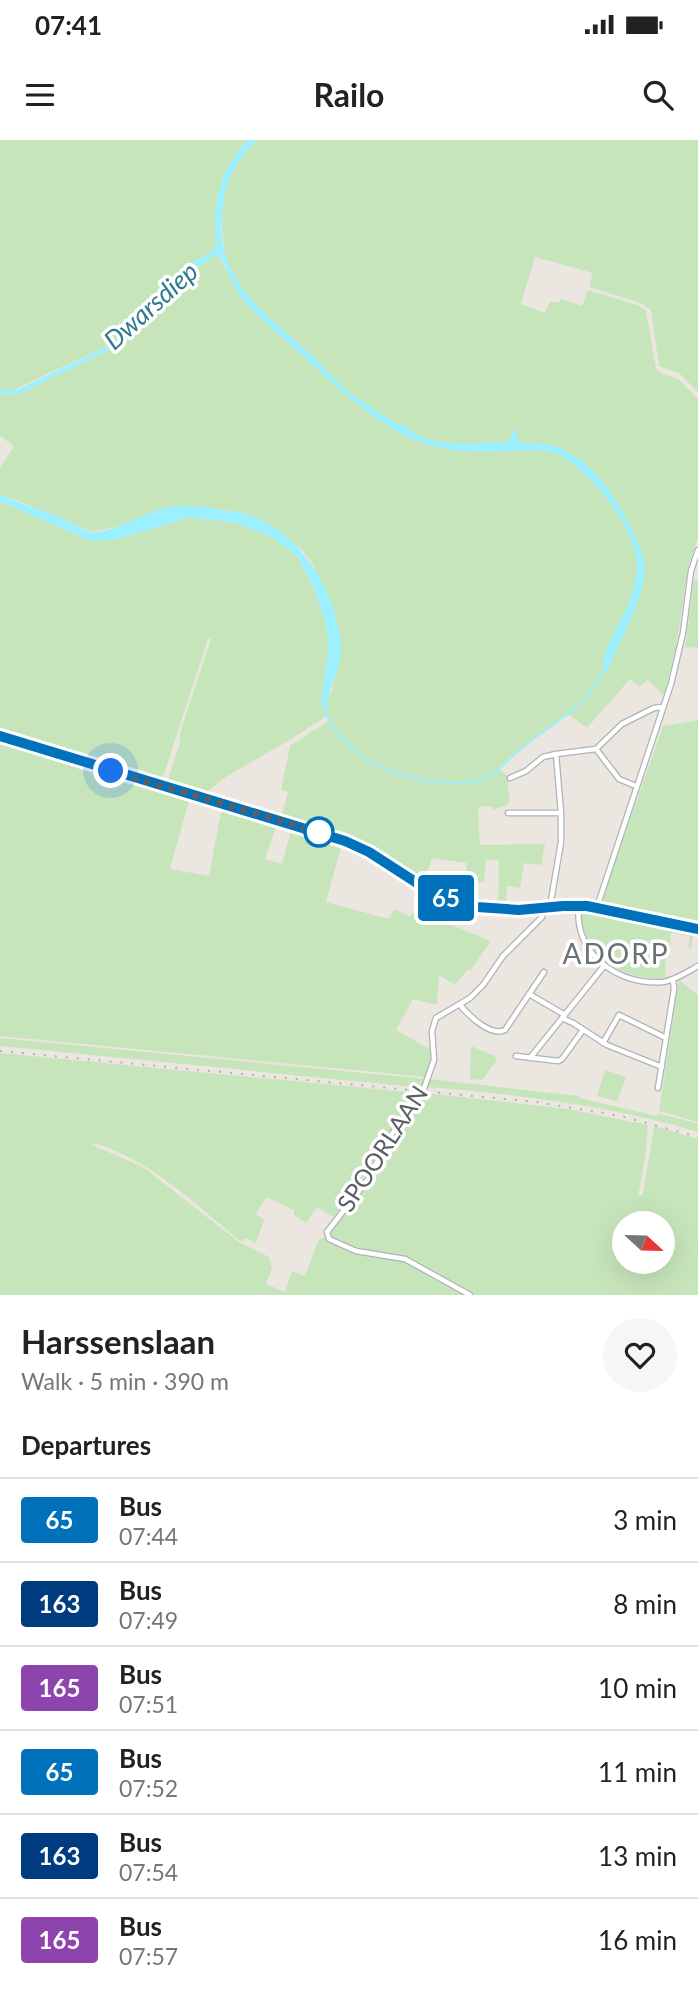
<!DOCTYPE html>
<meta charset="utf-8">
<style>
body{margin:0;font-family:Lato,sans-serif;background:#f6f6f6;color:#222;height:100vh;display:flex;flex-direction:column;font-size:26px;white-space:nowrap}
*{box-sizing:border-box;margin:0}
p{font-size:23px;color:#767676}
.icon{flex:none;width:38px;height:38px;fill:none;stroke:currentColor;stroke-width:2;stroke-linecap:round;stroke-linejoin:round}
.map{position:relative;height:1155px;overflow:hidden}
.side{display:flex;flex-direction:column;background:#fff;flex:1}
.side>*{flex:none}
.badge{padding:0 14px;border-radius:5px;font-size:24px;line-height:46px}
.needle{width:46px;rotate:112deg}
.fabs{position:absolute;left:612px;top:1071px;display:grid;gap:14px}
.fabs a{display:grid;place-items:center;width:63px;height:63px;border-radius:50%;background:#fff;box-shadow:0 7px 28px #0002;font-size:35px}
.you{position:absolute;width:35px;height:35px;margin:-18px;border:5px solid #fff;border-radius:50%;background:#1a73e8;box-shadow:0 0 0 10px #1a73e833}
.map>.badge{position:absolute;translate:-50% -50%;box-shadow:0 0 0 4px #fff}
h2{padding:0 21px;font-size:26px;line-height:63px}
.round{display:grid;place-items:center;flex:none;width:74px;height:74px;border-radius:37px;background:#f6f6f6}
.headline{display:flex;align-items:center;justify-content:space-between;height:119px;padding:0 21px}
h1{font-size:33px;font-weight:700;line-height:52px}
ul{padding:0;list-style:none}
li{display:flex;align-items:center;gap:21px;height:84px;padding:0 21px;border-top:2px solid #e0e0e0}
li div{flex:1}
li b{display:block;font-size:26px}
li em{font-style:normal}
li .badge{min-width:77px;font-weight:700;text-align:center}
.status{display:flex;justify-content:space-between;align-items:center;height:49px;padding:0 35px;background:#fff;direction:ltr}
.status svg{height:19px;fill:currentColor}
header{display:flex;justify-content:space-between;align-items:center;height:91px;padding:0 21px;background:#fff;font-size:32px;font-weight:700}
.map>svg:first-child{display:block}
.green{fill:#c7e5bb;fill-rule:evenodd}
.water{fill:#9df0ff}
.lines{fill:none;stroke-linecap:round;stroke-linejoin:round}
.stream{stroke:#9df0ff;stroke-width:2}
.minor-casing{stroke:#aeb3b6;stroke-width:7}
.major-casing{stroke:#f59850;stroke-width:9}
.minor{stroke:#fff;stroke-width:4.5}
.major{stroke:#ffd6a2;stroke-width:6}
.rail{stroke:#aeafb0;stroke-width:2;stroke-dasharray:2 9;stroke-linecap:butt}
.line-casing{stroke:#fff;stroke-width:16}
.line{stroke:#0072bc;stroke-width:10}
.walk{stroke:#595f62;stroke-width:7;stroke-dasharray:0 12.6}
.stop-dot{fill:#fff;stroke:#0072bc;stroke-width:3.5}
.labels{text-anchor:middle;stroke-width:7;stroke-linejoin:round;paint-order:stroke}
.street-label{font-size:24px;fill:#595f62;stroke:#fff}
.water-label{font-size:26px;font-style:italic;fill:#30798f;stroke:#fff}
.quarter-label{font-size:28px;letter-spacing:2px;fill:#6a7174;stroke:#fff}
</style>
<div class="status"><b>07:41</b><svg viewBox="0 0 49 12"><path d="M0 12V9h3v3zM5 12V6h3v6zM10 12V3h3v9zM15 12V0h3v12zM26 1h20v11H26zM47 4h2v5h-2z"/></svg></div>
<header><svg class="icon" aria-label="menu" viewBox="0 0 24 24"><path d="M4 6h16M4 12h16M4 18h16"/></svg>Railo<svg class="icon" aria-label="search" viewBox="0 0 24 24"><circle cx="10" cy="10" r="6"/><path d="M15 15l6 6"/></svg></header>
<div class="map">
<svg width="698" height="1155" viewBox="0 0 698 1155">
<rect width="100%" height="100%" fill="#ece6e0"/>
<!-- green -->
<path class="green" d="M 0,0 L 248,0 C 226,24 218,44 215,76 C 214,87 219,99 214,110 L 188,125 L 178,135 L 146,169 L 128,192 L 112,204 L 11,251 L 0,251 Z
M 257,0 L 698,0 L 698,252 L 680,234 L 659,226 L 651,170 L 638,162 L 589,147 L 593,133 L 535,117 L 521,164 L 545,173 L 550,161 L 559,163 L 561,159 L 582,166 L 588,150 L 637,165 L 646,170 L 656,229 L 662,234 L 677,238 L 698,259 L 698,398 L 688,427 L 676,507 L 664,556 L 648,540 L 639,547 L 630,539 L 587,588 L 570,575 L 566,576 L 530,602 L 499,629 L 509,638 C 505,647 513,657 507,665 L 493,670 L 493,667 L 482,666 L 478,669 L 480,705 L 545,704 L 541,725 L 524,723 L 520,748 L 507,746 L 506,762 L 498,762 L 499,720 L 486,720 L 484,742 L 475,742 L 472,761 L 462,758 L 467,723 L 432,718 L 423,744 L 368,707 L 347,698 L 293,681 L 294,677 L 282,674 L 288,652 L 281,650 L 290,606 L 328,581 L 327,576 L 283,604 L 227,636 L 203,655 L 166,645 L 180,603 L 180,593 L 211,499 L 208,499 L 161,643 L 0,594 L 0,361 L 91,401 L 114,400 L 191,377 L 236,383 L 272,397 L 297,416 L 314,449 L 325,480 L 329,507 L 321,560 L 327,558 L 332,550 L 341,505 L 313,424 L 303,411 L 272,386 L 244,373 L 195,366 L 168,367 L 121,386 L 90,392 L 66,380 L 0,354 L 0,328 L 14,306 L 0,296 L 0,255 L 19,254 L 123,203 L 180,139 L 217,114 L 242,156 L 223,120 C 226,110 222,97 222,86 C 219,52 233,23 257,0 Z
M 698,440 L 698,508 L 685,507 L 694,441 Z
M 698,580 L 698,786 L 668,780 L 669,776 L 601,762 L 663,586 Z
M 0,599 L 188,657 L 189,661 L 170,729 L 209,736 L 222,667 L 342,703 L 326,762 L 389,779 L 395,769 L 410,777 L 415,770 L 491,801 L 471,830 L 468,829 L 455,845 L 439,835 L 437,865 L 413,859 L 396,890 L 430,909 L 431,920 L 427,937 L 0,896 ZM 276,687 L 291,691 L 282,724 L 265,719 Z
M 581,771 L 698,791 L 698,794 L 693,794 L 691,809 L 688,808 L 690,796 L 671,793 L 670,813 L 666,813 L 665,838 C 632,840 595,825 585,792 C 582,785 579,779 581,771 Z
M 679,840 L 698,855 L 698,982 L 659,971 Z
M 0,898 L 427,939 L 424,948 L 0,906 Z
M 471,906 L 495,916 L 497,920 L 482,940 L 470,939 Z
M 0,913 L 417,953 C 386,993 367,1039 333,1077 L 317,1067 L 306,1083 L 294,1075 L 294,1070 L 266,1057 L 256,1074 L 264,1080 L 256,1103 L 245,1098 L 242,1102 C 196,1066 151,1019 93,1003 L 92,1005 L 143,1027 L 239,1102 L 269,1117 L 272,1128 L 266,1144 L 285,1152 L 292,1131 L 305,1136 L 318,1101 L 323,1097 L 340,1108 L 354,1112 L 405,1122 L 466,1155 L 0,1155 Z
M 605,930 L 626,937 L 617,961 L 597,956 Z
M 430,939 L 579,956 L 579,958 L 657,976 L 658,973 L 698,984 L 698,992 C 610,965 520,955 428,947 Z
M 425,953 L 568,969 L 648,985 L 645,1018 L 638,1057 L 643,1054 L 654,986 L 698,999 L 698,1155 L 475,1155 L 404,1115 L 385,1114 L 360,1108 L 332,1099 L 330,1092 L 358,1056 L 380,1024 L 400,984 ZM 625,1083 L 663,1083 L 663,1122 L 625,1122 Z"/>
<!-- water -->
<path class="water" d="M 248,0 L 257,0 C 237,20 227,37 223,65 C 212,136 259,169 306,210 C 322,224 336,242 353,255 C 367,265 383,275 397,284 L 404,284 C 422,309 478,303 505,302 L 509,301 L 513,290 L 517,291 L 517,302 C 529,303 542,303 554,306 C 592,318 616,357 632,390 C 638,403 646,417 645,431 C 641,468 620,497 608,531 L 602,529 C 604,522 604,515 607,508 C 619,481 637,456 637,424 C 637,389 584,320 550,312 C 537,309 521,311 508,311 C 469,313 434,312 400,293 C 362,272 333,243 301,214 C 281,196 261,180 243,160 C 232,146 228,127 217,114 L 180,139 L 123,203 L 19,254 L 0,255 L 0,251 L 19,249 L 112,204 L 128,192 L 146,169 L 178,135 L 188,125 L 214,110 C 219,99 214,87 215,76 C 219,41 225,26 248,0 Z
M 0,354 C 21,365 43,370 64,379 C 74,383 83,392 93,392 C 120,391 143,372 169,367 C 185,364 201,367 217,369 C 225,371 235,371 243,373 C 299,389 334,447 341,502 C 344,526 327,547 327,568 L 323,569 L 321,560 L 329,507 L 325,480 L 314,449 L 297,416 L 272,397 L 236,383 L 191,377 L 114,400 L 91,401 L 0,361 Z"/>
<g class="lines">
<!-- stream -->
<path class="stream" d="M 325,568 C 340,627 435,656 488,637 C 499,633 507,620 516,613 C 548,586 586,568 605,529"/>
<!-- minor casing -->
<g class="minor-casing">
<path id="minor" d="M 596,609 L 619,639 L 636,646
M 510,638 L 526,631 L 543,617 L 556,614
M 508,673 L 561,673
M 579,766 C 573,813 618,846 663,842 C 676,840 687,832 698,826
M 550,767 L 561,702 L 561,673 L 556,614 L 596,609 L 622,584 L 654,568 L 662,567
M 597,767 L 671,544 L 683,493 L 691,431 L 698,410
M 529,854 L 565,875
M 460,865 C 469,876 491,897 505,890 L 544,832
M 562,878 L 573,883 L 607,905 L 662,927
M 603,903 L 619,875 L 666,898
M 516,916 L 558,921 L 562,919 L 583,890
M 530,918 L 604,826
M 658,948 L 674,849 L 673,840
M 470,1155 L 405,1119 L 356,1111 L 329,1099 L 327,1092 L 369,1038 L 389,998 L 423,951 L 434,920 L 432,891 L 436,878 L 470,858 L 483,845 L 503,816 L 542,777 L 543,768"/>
</g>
<!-- major casing -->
<g class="major-casing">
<path id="major" d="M 0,596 L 345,701 C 390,719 424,756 472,766 C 491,770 512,771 531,770 C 543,768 556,765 568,765 C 603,766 640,774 673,784
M 671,784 L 698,789"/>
</g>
<!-- minor -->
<use href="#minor" class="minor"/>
<!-- major -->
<use href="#major" class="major"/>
<!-- rail -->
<path class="rail" d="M 0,911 L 537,962 L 621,976 L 698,997"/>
</g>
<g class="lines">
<!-- line casing -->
<g class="line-casing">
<path id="line" d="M 0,596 L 345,701 L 369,712 L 434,754 L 458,763 L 477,767 L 519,770 L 563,766 L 587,766 L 698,789"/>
</g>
<!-- line -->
<use href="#line" class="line"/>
<!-- walk -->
<path class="walk" d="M 111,631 L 319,692"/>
</g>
<!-- markers -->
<circle class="stop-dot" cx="319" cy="692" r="14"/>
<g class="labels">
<!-- street labels -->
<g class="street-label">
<text transform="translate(383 1009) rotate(-57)" y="8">SPOORLAAN</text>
</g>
<!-- water labels -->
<g class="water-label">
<text transform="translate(151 166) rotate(-42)" y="9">Dwarsdiep</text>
</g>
<!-- quarter labels -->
<g class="quarter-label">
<text x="616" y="824">ADORP</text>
</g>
</g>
</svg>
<div class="fabs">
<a><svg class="needle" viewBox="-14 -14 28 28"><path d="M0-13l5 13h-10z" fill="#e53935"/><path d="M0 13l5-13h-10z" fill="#767676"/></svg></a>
</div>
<div class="you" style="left:111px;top:631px"></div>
<b class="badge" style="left:446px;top:758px;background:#0072bc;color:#fff">65</b>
</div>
<section class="side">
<div class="headline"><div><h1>Harssenslaan</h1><p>Walk · 5 min · 390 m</p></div><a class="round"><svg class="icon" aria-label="heart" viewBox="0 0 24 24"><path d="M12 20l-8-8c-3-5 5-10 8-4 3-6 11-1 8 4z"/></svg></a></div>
<h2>Departures</h2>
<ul>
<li><span class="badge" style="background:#0072bc;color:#fff">65</span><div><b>Bus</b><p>07:44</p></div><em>3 min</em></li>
<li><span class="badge" style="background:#003b80;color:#fff">163</span><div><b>Bus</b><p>07:49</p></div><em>8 min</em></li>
<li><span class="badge" style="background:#8e44ad;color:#fff">165</span><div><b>Bus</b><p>07:51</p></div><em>10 min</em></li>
<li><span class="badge" style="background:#0072bc;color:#fff">65</span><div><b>Bus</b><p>07:52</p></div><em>11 min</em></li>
<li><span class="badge" style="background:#003b80;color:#fff">163</span><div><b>Bus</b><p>07:54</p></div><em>13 min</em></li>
<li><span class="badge" style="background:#8e44ad;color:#fff">165</span><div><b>Bus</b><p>07:57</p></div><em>16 min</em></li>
</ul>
</section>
